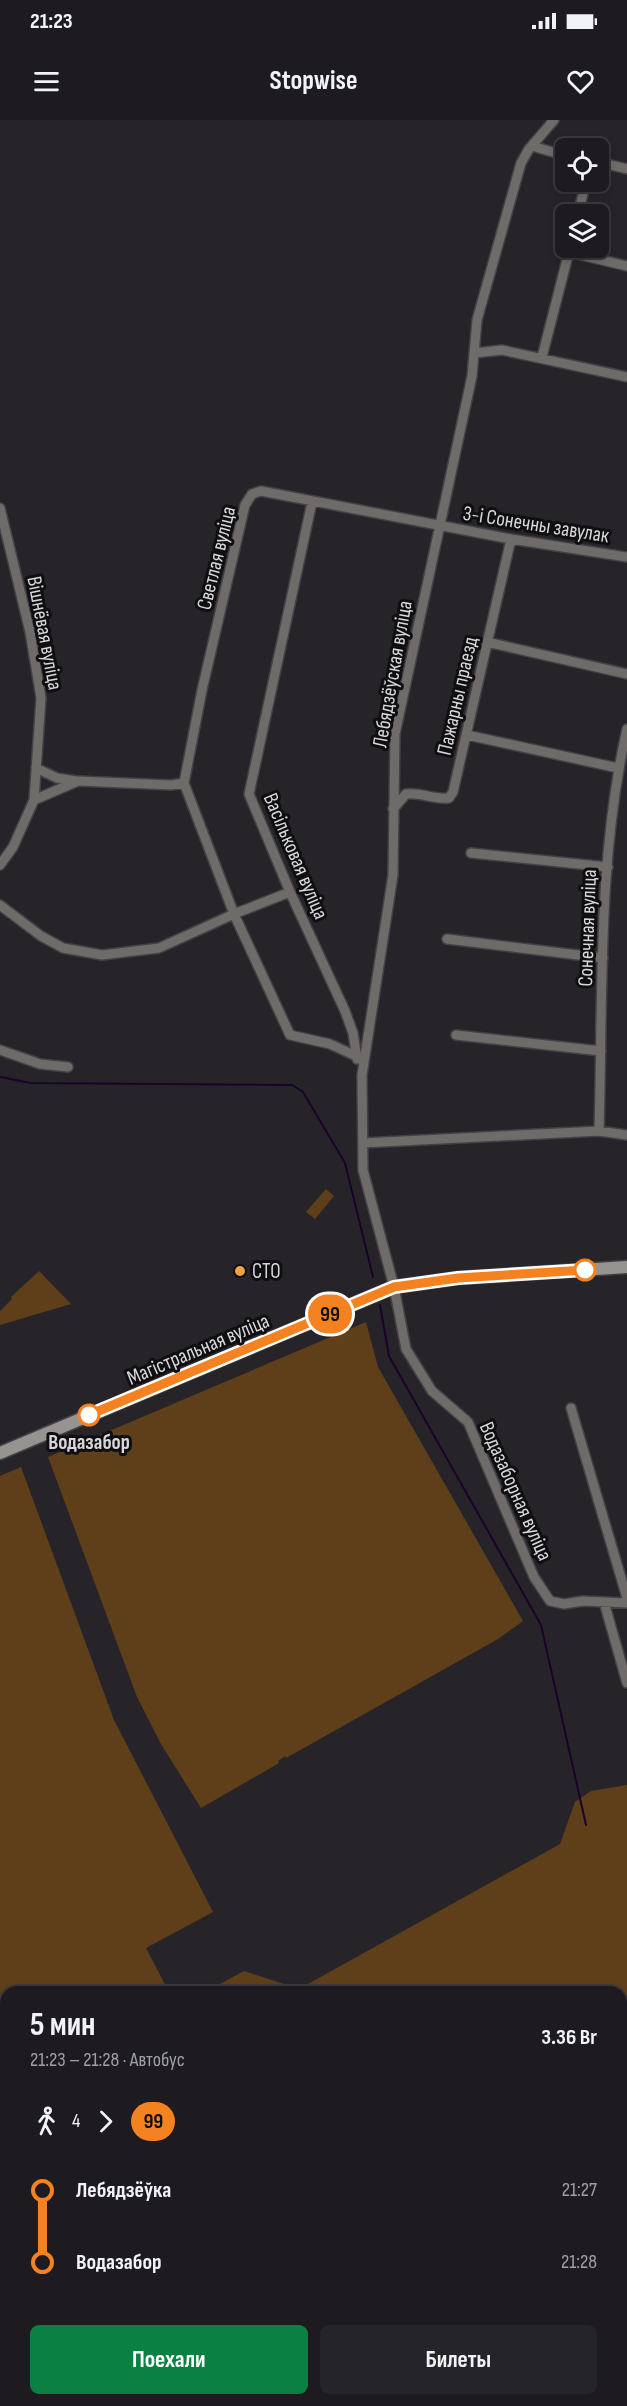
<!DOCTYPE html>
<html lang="ru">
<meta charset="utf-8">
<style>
body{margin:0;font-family:"Sofia Sans Condensed",sans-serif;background:#252428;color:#f1f3f6;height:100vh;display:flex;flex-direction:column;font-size:22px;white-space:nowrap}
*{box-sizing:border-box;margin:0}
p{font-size:20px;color:#a0a1a4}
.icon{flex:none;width:33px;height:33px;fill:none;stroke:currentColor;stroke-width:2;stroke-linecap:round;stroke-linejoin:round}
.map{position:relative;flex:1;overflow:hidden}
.details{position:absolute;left:0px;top:1866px;width:627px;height:420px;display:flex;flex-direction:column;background:#1d1b1f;border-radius:18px 18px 0 0;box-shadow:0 3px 9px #0003,0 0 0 2px #3b393d}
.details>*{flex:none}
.badge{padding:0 12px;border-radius:20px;font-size:21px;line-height:39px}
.buttons{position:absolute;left:555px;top:18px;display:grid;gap:12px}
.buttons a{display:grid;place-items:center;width:54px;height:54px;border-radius:9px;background:#1d1b1f;box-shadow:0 3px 9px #0003,0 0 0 2px #3b393d;font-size:30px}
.map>.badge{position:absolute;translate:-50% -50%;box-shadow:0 0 0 3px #fff}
.legs{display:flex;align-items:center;gap:9px;height:66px;padding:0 30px;font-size:20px}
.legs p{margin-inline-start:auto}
.headline{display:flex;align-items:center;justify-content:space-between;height:102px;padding:0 30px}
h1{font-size:33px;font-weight:700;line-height:45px}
.button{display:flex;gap:12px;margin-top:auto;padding:12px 30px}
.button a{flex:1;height:69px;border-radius:9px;background:#0b8043;color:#fff;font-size:24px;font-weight:700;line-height:69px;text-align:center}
.button a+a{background:#252428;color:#f1f3f6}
ul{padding:0 30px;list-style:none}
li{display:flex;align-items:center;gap:21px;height:72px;font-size:22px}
li i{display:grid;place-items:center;width:9px;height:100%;margin:0 8px;background:currentColor}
li i::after{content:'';width:15px;height:15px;margin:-8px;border:4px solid;border-radius:50%;background:#1d1b1f}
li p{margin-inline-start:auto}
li:first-child i{background:linear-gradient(#0000 50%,currentColor 0)}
li:last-child i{background:linear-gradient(currentColor 50%,#0000 0)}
.status{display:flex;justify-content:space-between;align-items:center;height:42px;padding:0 30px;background:#1d1b1f;direction:ltr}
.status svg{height:16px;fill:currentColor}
header{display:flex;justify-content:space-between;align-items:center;height:78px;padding:0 30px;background:#1d1b1f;font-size:27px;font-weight:700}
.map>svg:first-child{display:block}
.green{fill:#5e3f1a}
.water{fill:#1a032a}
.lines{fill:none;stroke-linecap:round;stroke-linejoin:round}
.stream{stroke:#1a032a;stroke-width:2}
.street-casing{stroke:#434145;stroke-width:12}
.secondary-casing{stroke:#434145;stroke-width:15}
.street{stroke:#6e6b69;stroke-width:9}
.secondary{stroke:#979390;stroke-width:12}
.line-1-casing{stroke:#fff;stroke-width:14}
.line-1{stroke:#f58220;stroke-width:9}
.stop-1-dot{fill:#fff;stroke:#f58220;stroke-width:3}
.poi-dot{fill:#f4a443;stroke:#0f0e10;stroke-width:2}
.labels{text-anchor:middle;stroke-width:6;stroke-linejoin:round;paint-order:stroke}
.street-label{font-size:21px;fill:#d9d7db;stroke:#0f0e10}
.poi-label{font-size:21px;fill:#d9d7db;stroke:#0f0e10;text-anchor:start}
.stop-label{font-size:21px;font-weight:bold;fill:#d9d7db;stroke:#0f0e10}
</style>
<div class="status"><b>21:23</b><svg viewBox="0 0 49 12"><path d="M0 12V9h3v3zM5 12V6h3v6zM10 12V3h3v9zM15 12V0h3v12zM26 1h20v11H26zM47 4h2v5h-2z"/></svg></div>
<header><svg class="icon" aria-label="menu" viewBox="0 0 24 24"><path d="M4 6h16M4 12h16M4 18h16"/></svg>Stopwise<svg class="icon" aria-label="heart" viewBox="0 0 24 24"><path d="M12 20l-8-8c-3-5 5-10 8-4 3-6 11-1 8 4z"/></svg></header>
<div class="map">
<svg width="627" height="2286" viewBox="0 0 627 2286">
<rect width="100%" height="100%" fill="#272429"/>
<!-- green -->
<path class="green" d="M 326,1069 L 334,1076 L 315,1099 L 306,1092 Z
M 39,1151 L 71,1184 L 0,1205 L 0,1191 L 12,1179 L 11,1177 Z
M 366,1202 L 378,1247 L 523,1501 L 498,1519 L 286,1638 L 285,1636 L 278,1641 L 279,1643 L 201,1688 L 161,1624 L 137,1577 L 48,1337 Z
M 21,1347 L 114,1600 L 213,1792 L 146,1828 L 169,1872 L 6,1872 L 6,2068 L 0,2072 L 0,1356 Z
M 627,1665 L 627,2286 L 0,2286 L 0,2117 L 6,2113 L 6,2280 L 621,2280 L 621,1872 L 205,1872 L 244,1851 L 299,1869 L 560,1724 L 575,1682 L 591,1671 Z"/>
<!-- water -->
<path class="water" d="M 6,2068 L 6,2113 L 0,2117 L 0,2072 Z
M 33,2280 L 99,2280 L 91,2286 L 24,2286 Z"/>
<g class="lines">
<!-- stream -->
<path class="stream" d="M 0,957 L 31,963 L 292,965 L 303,972 L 345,1043 L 373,1157
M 380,1185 L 389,1236 L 541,1505 L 586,1705"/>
<!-- street casing -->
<g class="street-casing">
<path id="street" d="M 554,0 L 529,29 L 521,43 L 477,200 L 472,256 L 395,614 L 393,755 L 362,955 L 363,1050 L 394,1167 L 406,1229 L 432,1271 L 468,1302 L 534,1457 L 550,1481 L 564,1484 L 583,1481 L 627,1483
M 532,26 L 566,36
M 598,42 L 627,49
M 578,94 L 586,62
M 568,132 L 627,146
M 475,233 L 502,230 L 627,257
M 542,237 L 570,128
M 312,382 L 249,674 L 290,772 L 345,891 L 353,913 L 357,939
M 0,388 L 30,512 L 41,578 L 34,680 L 13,727 L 0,745
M 487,522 L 627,554
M 467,615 L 618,648
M 36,648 L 57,658 L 76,661
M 34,680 L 78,661 L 171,665 L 184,663
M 393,689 L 406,674 C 421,672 434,680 449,678 L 453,672 L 511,419
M 471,733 L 608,747
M 0,785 L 41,816 L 63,828 L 102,835 L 159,828 L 234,794 L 290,772
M 447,819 L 603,838
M 456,915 L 601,931
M 0,930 L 40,944 L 68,947
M 356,936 L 330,924 L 290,915 L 234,794 L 184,663 L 202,570 L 245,385 L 252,374 L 261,371 L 511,419 L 627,437
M 599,1011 C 603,877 597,740 627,609
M 363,1023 L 599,1011 L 627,1015
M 571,1288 L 627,1478
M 604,1482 L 627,1563"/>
</g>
<!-- secondary casing -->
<g class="secondary-casing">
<path id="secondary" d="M 0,1333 L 394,1167 L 458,1158 L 627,1147"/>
</g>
<!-- street -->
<use href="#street" class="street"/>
<!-- secondary -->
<use href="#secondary" class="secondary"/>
</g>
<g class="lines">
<!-- line-1 casing -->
<g class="line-1-casing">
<path id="line-1" d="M 89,1295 L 394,1167 L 458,1158 L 585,1150"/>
</g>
<!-- line-1 -->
<use href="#line-1" class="line-1"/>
</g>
<!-- markers -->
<g class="stop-1-dot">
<circle cx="585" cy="1150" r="10"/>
<circle cx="89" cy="1295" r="10"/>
</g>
<circle class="poi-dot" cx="240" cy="1151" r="6"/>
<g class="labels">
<!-- street labels -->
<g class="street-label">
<text transform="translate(536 404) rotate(9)" y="7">3-і Сонечны завулак</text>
<text transform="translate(216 438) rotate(-76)" y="7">Светлая вуліца</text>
<text transform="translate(45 513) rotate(79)" y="7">Вішнёвая вуліца</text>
<text transform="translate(392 554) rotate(-80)" y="7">Лебядзёўская вуліца</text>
<text transform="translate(457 576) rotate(-77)" y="7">Пажарны праезд</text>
<text transform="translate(296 736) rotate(67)" y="7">Васільковая вуліца</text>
<text transform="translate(587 808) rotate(-88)" y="7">Сонечная вуліца</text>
<text transform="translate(198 1229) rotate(-23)" y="7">Магістральная вуліца</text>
<text transform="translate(516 1371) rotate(66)" y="7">Водазаборная вуліца</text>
</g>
<!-- poi labels -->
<g class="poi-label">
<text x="252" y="1158">СТО</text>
</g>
<!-- stop labels -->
<g class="stop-label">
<text x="89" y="1329">Водазабор</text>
</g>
</g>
</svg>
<div class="buttons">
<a><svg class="icon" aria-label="locate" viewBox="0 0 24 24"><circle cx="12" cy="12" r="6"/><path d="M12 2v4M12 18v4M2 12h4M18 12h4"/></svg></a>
<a><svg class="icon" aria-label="layers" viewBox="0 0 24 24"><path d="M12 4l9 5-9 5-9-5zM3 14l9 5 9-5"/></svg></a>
</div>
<b class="badge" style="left:330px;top:1194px;background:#f58220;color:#111">99</b>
<section class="details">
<div class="headline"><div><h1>5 мин</h1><p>21:23 – 21:28 · Автобус</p></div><b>3.36 Br</b></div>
<div class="legs"><svg class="icon" aria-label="walk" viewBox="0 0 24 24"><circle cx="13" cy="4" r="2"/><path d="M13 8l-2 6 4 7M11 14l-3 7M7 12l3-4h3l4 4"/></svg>4<svg class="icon" aria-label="forward" viewBox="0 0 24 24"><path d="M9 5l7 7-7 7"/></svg><b class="badge" style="background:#f58220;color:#111">99</b></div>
<ul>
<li><i style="color:#f58220"></i><b>Лебядзёўка</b><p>21:27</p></li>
<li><i style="color:#f58220"></i><b>Водазабор</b><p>21:28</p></li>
</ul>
<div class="button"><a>Поехали</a><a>Билеты</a></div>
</section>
</div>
